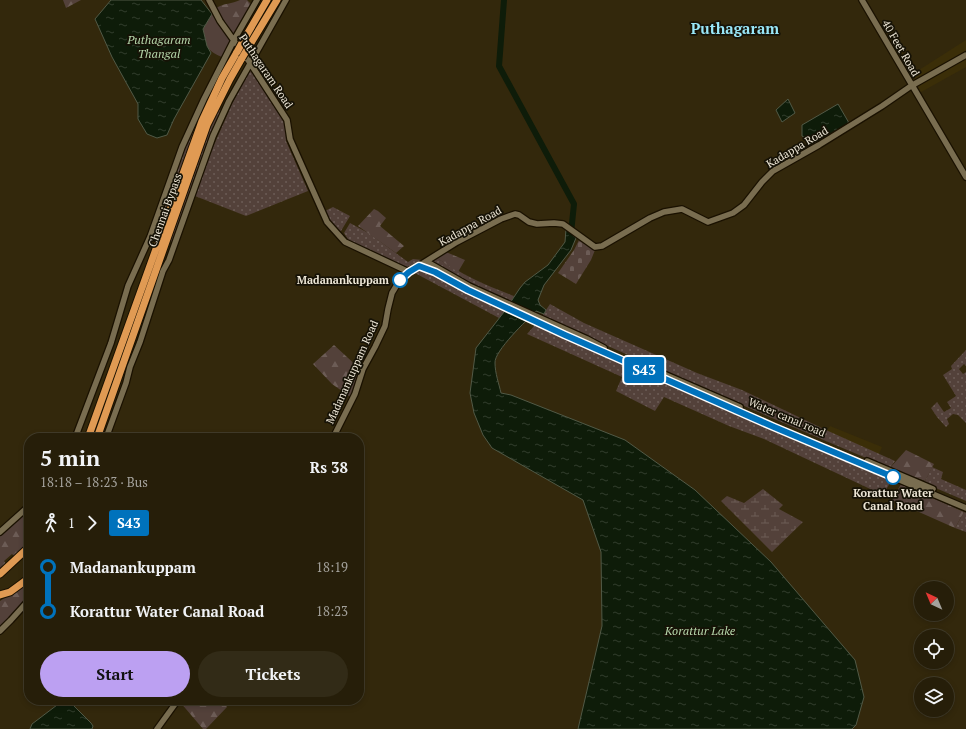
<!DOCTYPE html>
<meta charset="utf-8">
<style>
body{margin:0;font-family:"PT Serif",serif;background:#322b17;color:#f1f3f6;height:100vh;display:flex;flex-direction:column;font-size:15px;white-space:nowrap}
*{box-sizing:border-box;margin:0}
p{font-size:13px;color:#a4a29c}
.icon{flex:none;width:22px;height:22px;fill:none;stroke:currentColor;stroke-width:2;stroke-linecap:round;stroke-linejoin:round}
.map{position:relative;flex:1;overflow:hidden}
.panel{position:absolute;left:24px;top:433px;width:340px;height:272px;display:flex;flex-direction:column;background:#261e09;border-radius:16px;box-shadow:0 2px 6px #0003,0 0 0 1px #423c2a}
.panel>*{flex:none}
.badge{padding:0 8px;border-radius:3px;font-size:14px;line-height:26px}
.needle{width:26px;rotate:316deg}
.fabs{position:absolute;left:914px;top:581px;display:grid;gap:8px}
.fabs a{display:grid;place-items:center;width:40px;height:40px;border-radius:50%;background:#261e09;box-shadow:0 2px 6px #0003,0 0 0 1px #423c2a;font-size:20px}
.map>.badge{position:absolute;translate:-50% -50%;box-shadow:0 0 0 2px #fff}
.legs{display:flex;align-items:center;gap:6px;height:44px;padding:0 16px;font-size:13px}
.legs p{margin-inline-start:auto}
.summary{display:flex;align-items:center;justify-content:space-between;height:68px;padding:0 16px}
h1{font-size:22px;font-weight:700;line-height:30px}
.cta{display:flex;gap:8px;margin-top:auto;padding:8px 16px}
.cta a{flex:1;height:46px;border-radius:24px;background:#bca0f2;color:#111;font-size:16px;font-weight:700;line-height:46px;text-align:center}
.cta a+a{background:#322b17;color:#f1f3f6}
ul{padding:0 16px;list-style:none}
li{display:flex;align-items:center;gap:14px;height:44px;font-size:15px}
li i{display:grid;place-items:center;width:6px;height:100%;margin:0 5px;background:currentColor}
li i::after{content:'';width:10px;height:10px;margin:-5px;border:3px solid;border-radius:50%;background:#261e09}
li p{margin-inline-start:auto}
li:first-child i{background:linear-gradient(#0000 50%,currentColor 0)}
li:last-child i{background:linear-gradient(currentColor 50%,#0000 0)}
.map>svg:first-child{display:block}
.built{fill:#3b2e08}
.grass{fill:url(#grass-dots)}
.forest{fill:url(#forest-firs)}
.wetland{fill:url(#wetland-marsh)}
.cemetery{fill:url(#cemetery-stones)}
.park{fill:#53413a}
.water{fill:url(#water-ripples);stroke:#515946}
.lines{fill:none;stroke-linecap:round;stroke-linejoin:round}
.river{stroke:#0e1c09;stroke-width:6}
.secondary-casing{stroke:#1a1100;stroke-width:8}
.highway-casing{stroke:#1a1100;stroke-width:9}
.secondary{stroke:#796d50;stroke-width:5.5}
.highway{stroke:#e09a53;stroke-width:7}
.highway-bridge-casing{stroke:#1a1100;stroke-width:9;stroke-linecap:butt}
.highway-bridge{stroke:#e09a53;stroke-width:7}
.line-1-casing{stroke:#fff;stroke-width:9}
.line-1{stroke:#0072bc;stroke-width:6}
.stop-1-dot{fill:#fff;stroke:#0072bc;stroke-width:2}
.labels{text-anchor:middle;stroke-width:3.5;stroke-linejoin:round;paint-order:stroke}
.street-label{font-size:11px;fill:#ede6d6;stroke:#161206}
.stop-label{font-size:11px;font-weight:bold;fill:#ede6d6;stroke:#161206;text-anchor:end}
.water-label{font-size:12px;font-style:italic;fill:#b5d6aa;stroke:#161206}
.district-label{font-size:15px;font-weight:bold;fill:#99e7f8;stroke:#161206}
</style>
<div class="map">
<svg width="966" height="729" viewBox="0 0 966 729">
<defs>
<pattern id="grass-dots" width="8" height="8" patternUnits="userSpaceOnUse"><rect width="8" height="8" fill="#53413a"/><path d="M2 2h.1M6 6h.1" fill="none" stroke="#6c5c56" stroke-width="1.8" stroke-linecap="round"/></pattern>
<pattern id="forest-firs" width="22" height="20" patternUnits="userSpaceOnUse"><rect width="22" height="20" fill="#53413a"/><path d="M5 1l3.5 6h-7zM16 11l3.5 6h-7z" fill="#6c5c56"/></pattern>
<pattern id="wetland-marsh" width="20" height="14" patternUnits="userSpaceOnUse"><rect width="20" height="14" fill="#53413a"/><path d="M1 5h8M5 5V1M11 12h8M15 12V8" fill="none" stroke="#6c5c56"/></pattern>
<pattern id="cemetery-stones" width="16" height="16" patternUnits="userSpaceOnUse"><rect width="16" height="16" fill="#53413a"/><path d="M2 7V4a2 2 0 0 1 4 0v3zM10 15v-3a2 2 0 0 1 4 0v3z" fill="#6c5c56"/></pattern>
<pattern id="water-ripples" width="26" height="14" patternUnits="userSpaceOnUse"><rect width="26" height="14" fill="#0e1c09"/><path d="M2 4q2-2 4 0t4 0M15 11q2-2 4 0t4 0" fill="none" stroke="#313d2c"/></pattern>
</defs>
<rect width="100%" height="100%" fill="#33280c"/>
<!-- built -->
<path class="built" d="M 966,40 L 966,67 L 914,96 L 905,79 Z
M 830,426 L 882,447 L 877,459 L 822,438 Z"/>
<!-- grass -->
<path class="grass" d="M 250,70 L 285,121 L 286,141 L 308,191 L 246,216 L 195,196 L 214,145 L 232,104 Z
M 203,103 L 207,105 L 157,237 L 153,236 L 183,148 Z
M 217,109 L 223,111 L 173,242 L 168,241 L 203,143 Z
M 333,207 L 350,216 L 341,231 L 339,231 L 328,218 L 325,211 Z
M 350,223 L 370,234 L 408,262 L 413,259 L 422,260 L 407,267 L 349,241 L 344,233 Z
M 437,258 C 463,275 485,285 514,296 L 511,302 L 457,276 L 432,261 Z
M 421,269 L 427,270 L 473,296 L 504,312 L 499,318 L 413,272 Z
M 550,304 L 584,323 L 697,373 L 742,390 L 826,430 L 895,461 L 890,468 C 773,419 657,369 542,316 Z
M 535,325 L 891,481 L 883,495 L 764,439 L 729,426 L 664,397 L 655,411 L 616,391 L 622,377 L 527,334 Z
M 966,350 L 966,366 L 964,364 L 959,369 L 963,374 L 966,372 L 966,423 L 958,415 L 953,414 L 947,419 L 949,424 L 946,427 L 937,417 L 931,408 L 937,402 L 944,412 L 951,408 L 947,402 L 956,396 L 943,375 L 952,369 L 951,366 Z
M 932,467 L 943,472 L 941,479 L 966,490 L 966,501 L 924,483 Z
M 964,512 L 966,513 L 966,532 L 955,528 Z"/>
<!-- forest -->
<path class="forest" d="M 63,0 L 81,0 L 66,8 Z
M 240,0 L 247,0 L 251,4 L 233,35 L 216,8 C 224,3 232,4 240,0 Z
M 374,209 L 378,211 L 386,218 L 380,226 L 404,246 L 396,253 L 358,226 Z
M 446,252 L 465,260 L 458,272 L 437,258 Z
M 334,345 L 360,369 L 352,398 L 332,384 L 313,364 Z
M 906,450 L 934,464 L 925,481 L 890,468 Z
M 901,484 L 964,512 L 955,528 L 892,500 Z
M 29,509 L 29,542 L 14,556 L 12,554 L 4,561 L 6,564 L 0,569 L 0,536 Z
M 25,585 L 29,589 L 29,596 L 0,629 L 0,601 Z
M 181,700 L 221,700 L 227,707 L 206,729 L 203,729 L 180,702 Z"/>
<!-- wetland -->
<path class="wetland" d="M 763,489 L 783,505 L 779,509 L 803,522 L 772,552 L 721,501 L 727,496 L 744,503 Z"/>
<!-- cemetery -->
<path class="cemetery" d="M 579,240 L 595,250 L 591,260 L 576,284 L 558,273 L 574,250 Z"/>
<!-- park -->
<path class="park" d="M 212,14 L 230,40 L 222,57 C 205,50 207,46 203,29 Z"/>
<!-- water -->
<path class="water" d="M 111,0 L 201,0 L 212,14 L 203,29 L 207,46 L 211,53 L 174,119 L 167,135 L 157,138 L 147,134 L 138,119 L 138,104 L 112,57 L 95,19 Z
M 788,99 L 795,113 L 782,122 L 776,110 Z
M 838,104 L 849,123 L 816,143 L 802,136 L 802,125 Z
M 566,229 L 576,238 L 571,250 L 544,285 L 538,300 L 540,305 L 546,310 L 544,314 L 536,311 C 527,320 494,351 495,363 C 495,373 499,384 501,393 L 511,395 L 625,440 L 695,490 L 771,562 L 855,660 L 864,697 L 856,725 L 852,729 L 578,729 L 602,626 L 601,552 L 583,500 L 492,448 L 483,435 L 474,413 L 470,393 L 476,348 L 504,312 L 520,288 L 525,282 L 548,265 L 565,242 Z
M 64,701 L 71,703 L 91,723 L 93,726 L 92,729 L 30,729 L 32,724 L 61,702 Z"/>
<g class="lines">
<!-- river -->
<path class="river" d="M 504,0 L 499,66 L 574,204 L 571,233"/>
<!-- secondary casing -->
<g class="secondary-casing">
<path id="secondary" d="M 209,0 L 220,21 L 250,63 L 287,120 L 290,139 L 327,222 L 345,242 L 409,272
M 862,0 L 966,177
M 427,262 L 469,286 L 587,339 L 604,348
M 419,266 L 435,271 L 468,290 L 502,306 L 692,391 L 774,427 L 966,508
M 636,362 L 740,407
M 75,438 L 111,343 L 128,286 L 150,237 L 182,147 L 204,99 L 234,40 L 257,0
M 106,438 L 126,383 L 130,367 L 140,342 L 163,271 L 169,260 L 213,136 L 229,101 L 286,0
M 333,438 L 355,394 L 363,369 L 375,347 L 385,326 L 388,309 L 392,293 L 398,283 L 409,272 L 457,242 L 501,219 L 515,214 L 519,215 L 529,222 L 537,224 L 554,223 L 563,224 L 595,247 L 602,246 L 650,218 L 664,212 L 682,209 L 708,222 L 733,213 L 744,205 L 762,182 L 773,171 L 819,145 L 882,106 L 911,86 L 966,55
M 867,461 L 933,489
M 0,532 L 29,506
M 0,631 L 11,620 L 29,600
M 157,729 L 178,700"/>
</g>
<!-- highway casing -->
<g class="highway-casing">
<path id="highway" d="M 242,43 L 267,0
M 248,48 L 277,0
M 88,438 L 202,121 L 222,78 L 237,52
M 97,438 L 207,125 L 230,79 L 242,58
M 0,574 L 29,547
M 0,595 L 10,592 L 29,578"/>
</g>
<!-- secondary -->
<use href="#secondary" class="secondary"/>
<!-- highway -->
<use href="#highway" class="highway"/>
<!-- highway-bridge casing -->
<g class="highway-bridge-casing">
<path id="highway-bridge" d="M 237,52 L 242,43
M 242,58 L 248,48"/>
</g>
<!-- highway-bridge -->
<use href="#highway-bridge" class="highway-bridge"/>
</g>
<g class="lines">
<!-- line-1 casing -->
<g class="line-1-casing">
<path id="line-1" d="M 400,280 L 409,272 L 419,266 L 435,272 L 468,290 L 565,335 L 774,427 L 893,477"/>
</g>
<!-- line-1 -->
<use href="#line-1" class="line-1"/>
</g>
<!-- markers -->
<g class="stop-1-dot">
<circle cx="400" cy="280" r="7"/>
<circle cx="893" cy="477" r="7"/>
</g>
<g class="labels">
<!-- street labels -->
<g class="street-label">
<text transform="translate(901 48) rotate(60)" y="4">40 Feet Road</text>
<text transform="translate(266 71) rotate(56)" y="4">Puthagaram Road</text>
<text transform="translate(797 147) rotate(-31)" y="4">Kadappa Road</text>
<text transform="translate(165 210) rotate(-70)" y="4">Chennai Bypass</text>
<text transform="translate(470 226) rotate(-29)" y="4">Kadappa Road</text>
<text transform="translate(352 372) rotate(-66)" y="4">Madanankuppam Road</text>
<text transform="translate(787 417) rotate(23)" y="4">Water canal road</text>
</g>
<!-- stop labels -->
<g class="stop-label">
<text x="389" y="284">Madanankuppam</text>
<text x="893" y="497" text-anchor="middle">Korattur Water<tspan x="893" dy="13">Canal Road</tspan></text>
</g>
<!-- water labels -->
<g class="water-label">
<text x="159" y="44">Puthagaram<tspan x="159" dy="14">Thangal</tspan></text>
<text x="700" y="635">Korattur Lake</text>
</g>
<!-- district labels -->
<g class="district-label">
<text x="735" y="34">Puthagaram</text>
</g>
</g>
</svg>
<div class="fabs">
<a><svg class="needle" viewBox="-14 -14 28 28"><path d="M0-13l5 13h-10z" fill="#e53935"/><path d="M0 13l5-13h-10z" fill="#a4a29c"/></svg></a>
<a><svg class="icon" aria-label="locate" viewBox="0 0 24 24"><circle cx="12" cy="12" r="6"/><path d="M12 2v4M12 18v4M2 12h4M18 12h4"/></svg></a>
<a><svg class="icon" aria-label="layers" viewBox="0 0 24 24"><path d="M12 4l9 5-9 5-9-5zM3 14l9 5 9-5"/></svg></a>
</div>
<b class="badge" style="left:644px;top:370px;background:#0072bc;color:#fff">S43</b>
<section class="panel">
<div class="summary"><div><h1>5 min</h1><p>18:18 – 18:23 · Bus</p></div><b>Rs 38</b></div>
<div class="legs"><svg class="icon" aria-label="walk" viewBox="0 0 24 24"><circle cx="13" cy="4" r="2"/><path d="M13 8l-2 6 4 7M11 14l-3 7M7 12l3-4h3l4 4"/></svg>1<svg class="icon" aria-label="forward" viewBox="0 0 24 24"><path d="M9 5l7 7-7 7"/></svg><b class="badge" style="background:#0072bc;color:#fff">S43</b></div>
<ul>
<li><i style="color:#0072bc"></i><b>Madanankuppam</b><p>18:19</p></li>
<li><i style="color:#0072bc"></i><b>Korattur Water Canal Road</b><p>18:23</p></li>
</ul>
<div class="cta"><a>Start</a><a>Tickets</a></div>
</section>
</div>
